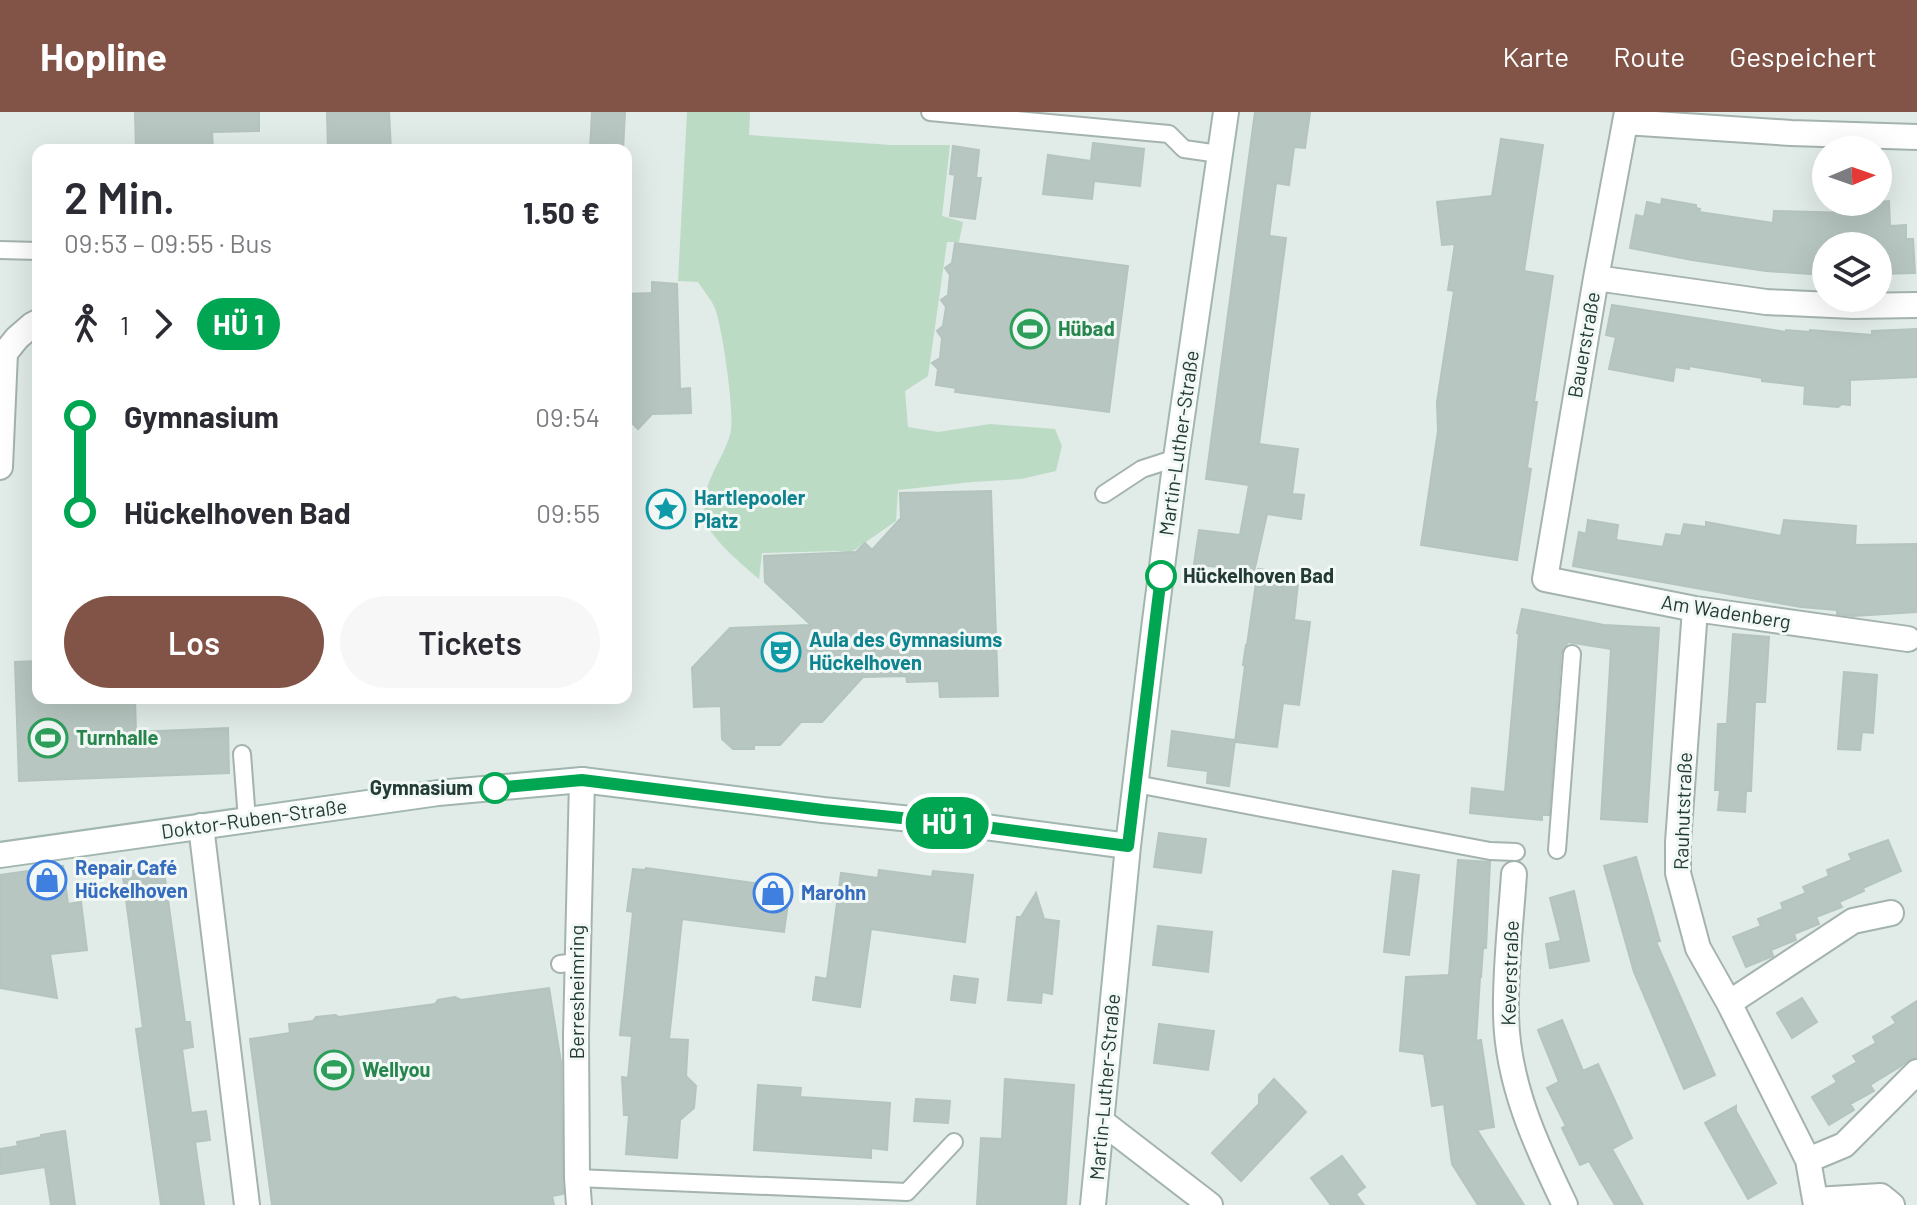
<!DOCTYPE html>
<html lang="de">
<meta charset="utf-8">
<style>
body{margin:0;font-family:Barlow,sans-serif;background:#f7f7f7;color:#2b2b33;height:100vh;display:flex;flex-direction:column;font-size:30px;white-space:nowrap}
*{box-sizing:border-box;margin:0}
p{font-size:26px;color:#7c7c81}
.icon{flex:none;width:44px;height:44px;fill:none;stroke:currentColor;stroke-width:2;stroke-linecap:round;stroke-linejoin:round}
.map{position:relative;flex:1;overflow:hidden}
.drawer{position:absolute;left:32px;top:32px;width:600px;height:560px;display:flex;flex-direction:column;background:#fff;border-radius:16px;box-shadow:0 8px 32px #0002}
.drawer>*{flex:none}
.badge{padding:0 16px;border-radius:26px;font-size:28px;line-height:52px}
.needle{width:52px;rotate:88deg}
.controls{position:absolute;left:1812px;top:24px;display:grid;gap:16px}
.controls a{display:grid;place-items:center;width:80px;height:80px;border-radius:50%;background:#fff;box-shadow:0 8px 32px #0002;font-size:40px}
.map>.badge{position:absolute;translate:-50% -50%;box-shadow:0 0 0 4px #fff}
.legs{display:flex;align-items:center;gap:12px;height:88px;padding:0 32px;font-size:26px}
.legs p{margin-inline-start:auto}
.summary{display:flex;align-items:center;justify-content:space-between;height:136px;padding:0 32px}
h1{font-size:44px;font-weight:600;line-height:60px}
.cta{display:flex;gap:16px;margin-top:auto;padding:16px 32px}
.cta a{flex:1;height:92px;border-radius:48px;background:#815447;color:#fff;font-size:32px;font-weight:600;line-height:92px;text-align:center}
.cta a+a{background:#f7f7f7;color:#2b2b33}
ul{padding:0 32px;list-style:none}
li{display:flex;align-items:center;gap:28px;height:96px;font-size:30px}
li i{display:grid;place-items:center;width:12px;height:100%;margin:0 10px;background:currentColor}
li i::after{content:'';width:20px;height:20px;margin:-10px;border:6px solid;border-radius:50%;background:#fff}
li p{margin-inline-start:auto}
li:first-child i{background:linear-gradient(#0000 50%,currentColor 0)}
li:last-child i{background:linear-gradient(currentColor 50%,#0000 0)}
header{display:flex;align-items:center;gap:48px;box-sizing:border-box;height:112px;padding:0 40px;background:#815447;color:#fff}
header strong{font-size:38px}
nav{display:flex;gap:44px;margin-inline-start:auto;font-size:28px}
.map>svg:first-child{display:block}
.green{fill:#bbdbc5}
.building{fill:#b7c6c0;stroke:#b4c4be;stroke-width:2}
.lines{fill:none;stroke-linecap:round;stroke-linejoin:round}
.lane-casing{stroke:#a4b3ae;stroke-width:20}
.street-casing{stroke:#a4b3ae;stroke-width:28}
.secondary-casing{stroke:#a1b6af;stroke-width:28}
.lane{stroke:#fff;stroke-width:16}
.street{stroke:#fff;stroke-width:24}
.secondary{stroke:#fff;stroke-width:24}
.line-1-casing{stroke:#fff;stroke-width:18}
.line-1{stroke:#00a651;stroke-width:12}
.stop-1-dot{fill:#fff;stroke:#00a651;stroke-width:4}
.labels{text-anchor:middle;stroke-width:6;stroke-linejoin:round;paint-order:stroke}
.leisure-label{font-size:20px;font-weight:bold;fill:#27864d;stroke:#f2f8f5;text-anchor:start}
.street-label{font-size:20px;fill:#233b35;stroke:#f2f8f5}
.culture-label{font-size:20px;font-weight:bold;fill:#0d838f;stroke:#f2f8f5;text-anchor:start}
.stop-label{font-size:20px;font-weight:bold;fill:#233b35;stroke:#f2f8f5;text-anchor:start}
.shop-label{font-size:20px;font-weight:bold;fill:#366cbe;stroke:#f2f8f5;text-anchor:start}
</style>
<header>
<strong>Hopline</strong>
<nav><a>Karte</a><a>Route</a><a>Gespeichert</a></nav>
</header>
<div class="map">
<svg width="1917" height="1093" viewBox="0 0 1917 1093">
<rect width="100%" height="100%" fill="#e1ebe7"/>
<!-- green -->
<path class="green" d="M 687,0 L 750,0 L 749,23 L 891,33 L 950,33 L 942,104 L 963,110 L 959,130 L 947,130 L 928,264 L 905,279 L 908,315 L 938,320 L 990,312 L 1055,317 L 1062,334 L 1056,359 L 1021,367 L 972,370 L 898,378 L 896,409 L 850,441 L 839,439 L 762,441 L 759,467 C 745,455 710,426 706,409 C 698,374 721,353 730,323 C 736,306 722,214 715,196 C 711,187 703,178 698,170 L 678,169 Z"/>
<!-- building -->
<path class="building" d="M 135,0 L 259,0 L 259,19 L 212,20 L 213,38 L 136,38 Z
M 327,0 L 389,0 L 391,38 L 328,38 Z
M 592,0 L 625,0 L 623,38 L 590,38 Z
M 1255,0 L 1310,0 L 1305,36 L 1294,35 L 1289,73 L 1276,71 L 1269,124 L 1286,126 L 1259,332 L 1298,337 L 1292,382 L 1304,383 L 1301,407 L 1267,402 L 1254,460 L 1194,452 L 1199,418 L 1240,423 L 1249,373 L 1206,367 Z
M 1501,27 L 1543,33 L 1524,159 L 1553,164 L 1534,290 L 1537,290 L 1527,356 L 1531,357 L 1517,448 L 1421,433 L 1438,319 L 1437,290 L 1454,179 L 1448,178 L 1455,132 L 1442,133 L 1437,90 L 1492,84 Z
M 1093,31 L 1144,37 L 1140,74 L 1094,69 L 1092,87 L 1043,82 L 1048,43 L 1091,49 Z
M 953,34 L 979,38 L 976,66 L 981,66 L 975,107 L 950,104 L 955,63 L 950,62 Z
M 1662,87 L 1696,93 L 1696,96 L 1700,97 L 1699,100 L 1773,111 L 1774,99 L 1852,101 L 1852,92 L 1889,89 L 1890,114 L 1906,113 L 1906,127 L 1913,127 L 1915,161 L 1878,162 L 1878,134 L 1826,134 L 1826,163 L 1766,159 L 1692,148 L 1630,136 L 1636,103 L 1644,105 L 1647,90 L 1661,93 Z
M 955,131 L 1128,154 L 1109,300 L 955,280 L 956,276 L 936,273 L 938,257 L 932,251 L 940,246 L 942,226 L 937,219 L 943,214 L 946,195 L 941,188 L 948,183 L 950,163 L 945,156 L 952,151 Z
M 652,170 L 677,172 L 680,277 L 690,276 L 691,301 L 652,302 L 638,317 L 626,305 L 626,182 L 652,181 Z
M 1612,193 L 1786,220 L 1786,218 L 1810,220 L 1810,218 L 1872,223 L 1872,219 L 1917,217 L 1917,265 L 1850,268 L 1850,293 L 1842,292 L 1838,295 L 1804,292 L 1805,274 L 1762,269 L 1762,266 L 1689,254 L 1689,257 L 1675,255 L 1673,269 L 1609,257 L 1616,225 L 1606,223 Z
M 991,379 L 998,584 L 940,585 L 939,569 L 907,570 L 906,564 L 863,565 L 822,610 L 801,610 L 780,633 L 754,633 L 754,637 L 733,637 L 722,627 L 721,594 L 694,595 L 692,556 L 730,516 L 811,513 L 765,470 L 764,444 L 856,440 L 865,431 L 872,438 L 901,406 L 900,381 Z
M 1588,408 L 1618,413 L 1616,428 L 1663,435 L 1666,422 L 1681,424 L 1684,412 L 1706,415 L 1706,410 L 1781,424 L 1784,408 L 1856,414 L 1855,433 L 1917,432 L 1917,500 L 1853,504 L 1837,502 L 1837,498 L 1801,495 L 1573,454 L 1579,420 L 1586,422 Z
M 1258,457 L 1299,462 L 1294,508 L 1310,510 L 1299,593 L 1283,591 L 1277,635 L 1235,630 L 1245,554 L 1243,553 L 1246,533 L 1247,533 Z
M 1522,497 L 1604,513 L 1659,516 L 1647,710 L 1601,707 L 1611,537 L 1568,530 L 1561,541 L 1549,703 L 1542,703 L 1542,708 L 1470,701 L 1472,676 L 1505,680 L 1519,522 L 1517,521 Z
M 1733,522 L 1769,525 L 1765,590 L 1755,590 L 1751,679 L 1746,679 L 1745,700 L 1718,698 L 1720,678 L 1715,678 L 1718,612 L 1727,612 Z
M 38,549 L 38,586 L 135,586 L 136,620 L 228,616 L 229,661 L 19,669 L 15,550 Z
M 1844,560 L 1877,563 L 1873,621 L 1862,620 L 1860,638 L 1838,637 Z
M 1172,619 L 1235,628 L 1229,674 L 1207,671 L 1208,659 L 1168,654 Z
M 1159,721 L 1206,727 L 1201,761 L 1154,755 Z
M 1888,728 L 1901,759 L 1863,776 L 1864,779 L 1839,790 L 1842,795 L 1816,805 L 1819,812 L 1794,822 L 1796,828 L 1771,838 L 1773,844 L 1746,855 L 1733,825 L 1761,814 L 1758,807 L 1783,797 L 1781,791 L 1806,781 L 1803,775 L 1829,764 L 1827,758 L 1852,748 L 1849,742 Z
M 1636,745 L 1660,829 L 1656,830 L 1715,963 L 1684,977 L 1634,860 L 1604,754 Z
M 1458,748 L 1490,750 L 1486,836 L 1483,836 L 1481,865 L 1480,865 L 1476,929 L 1481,928 L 1494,1015 L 1477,1018 L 1524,1093 L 1478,1093 L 1452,1052 L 1444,992 L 1432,994 L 1424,942 L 1400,939 L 1406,865 L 1449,863 Z
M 163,752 L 185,910 L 190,910 L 193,935 L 182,937 L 191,1001 L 206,999 L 210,1028 L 195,1030 L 204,1093 L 161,1093 L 136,917 L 143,916 L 122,757 Z
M 63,754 L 68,792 L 81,790 L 87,838 L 50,842 L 57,886 L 0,876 L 0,763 Z
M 646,756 L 790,776 L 784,820 L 682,807 L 669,927 L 688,928 L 686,964 L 696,974 L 694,996 L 680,1008 L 677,1046 L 626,1042 L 629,1003 L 624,1003 L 622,965 L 628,966 L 632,924 L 620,923 L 633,800 L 627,799 L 633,757 L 645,758 Z
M 879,758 L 932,765 L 933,759 L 973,763 L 965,830 L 871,817 L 860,895 L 813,888 L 816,865 L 827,867 L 841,761 L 878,766 Z
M 1393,759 L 1419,763 L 1409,843 L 1384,840 Z
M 1574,779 L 1589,849 L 1550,856 L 1546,832 L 1561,829 L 1550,786 Z
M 1036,781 L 1044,807 L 1059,809 L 1052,882 L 1042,880 L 1041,891 L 1008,888 L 1017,805 L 1021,805 Z
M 1158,814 L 1212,820 L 1208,860 L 1153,853 Z
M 954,864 L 978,867 L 975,891 L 951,888 Z
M 549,876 L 561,950 L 563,1082 L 552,1084 L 554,1093 L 272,1093 L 250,927 L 290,921 L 289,912 L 313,909 L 316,905 L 335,903 L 339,905 L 435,892 L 438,888 L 455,885 L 461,888 Z
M 1802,886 L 1817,910 L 1792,926 L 1777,901 Z
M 1917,889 L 1917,945 L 1907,949 L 1901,954 L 1870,973 L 1874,979 L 1850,992 L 1854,998 L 1829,1013 L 1812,985 L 1837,970 L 1833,964 L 1857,950 L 1853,944 L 1876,931 L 1873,925 L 1896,911 L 1892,905 Z
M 1562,908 L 1583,959 L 1598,952 L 1632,1026 L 1612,1037 L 1643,1093 L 1615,1093 L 1589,1049 L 1580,1053 L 1562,1016 L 1566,1014 L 1547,976 L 1559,970 L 1538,918 Z
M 1159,912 L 1214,919 L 1208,958 L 1154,951 Z
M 1005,967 L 1074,973 L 1066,1093 L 977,1093 L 981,1026 L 1002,1027 Z
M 1274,967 L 1306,1000 L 1241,1069 L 1212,1041 L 1259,992 L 1259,983 Z
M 758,973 L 801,976 L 800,985 L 890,991 L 887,1038 L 871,1036 L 871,1046 L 754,1038 Z
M 916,987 L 950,989 L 948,1011 L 914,1009 Z
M 1736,994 L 1736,999 L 1776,1071 L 1748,1087 L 1705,1011 Z
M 65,1019 L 75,1093 L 51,1093 L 45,1055 L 0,1062 L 0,1037 L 18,1034 L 17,1030 L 42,1025 L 41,1023 Z
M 1342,1044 L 1365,1075 L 1356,1082 L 1364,1093 L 1331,1093 L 1311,1066 Z"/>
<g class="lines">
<!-- lane casing -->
<g class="lane-casing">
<path id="lane" d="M 930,0 L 1169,22 L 1184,37 L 1219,42
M 0,138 L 38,139
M 1104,382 L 1142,357 L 1176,346
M 242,642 L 247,708
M 1136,672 L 1490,739 L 1516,740
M 1557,738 L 1572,542
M 560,852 L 577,850
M 577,1066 L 907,1080 L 954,1030"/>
</g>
<!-- street casing -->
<g class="street-casing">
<path id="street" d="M 1627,0 L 1596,166 L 1545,467 L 1695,497 L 1908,527
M 1625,10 L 1791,21 L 1917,25
M 1596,166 L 1766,190 L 1853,194 L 1917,193
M 0,355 L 5,241 L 17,226 L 32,213 L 38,210
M 1695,497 L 1678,730 L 1678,761 L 1698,836 L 1729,891 L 1808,1048 L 1816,1093
M 201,714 L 247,1093
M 1514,762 C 1511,808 1505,856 1506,902 C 1507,971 1536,1033 1565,1093
M 1729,891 L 1853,809 L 1891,801
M 1101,1009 L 1210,1093
M 1808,1048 L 1844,1033 L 1917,960
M 1816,1088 L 1881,1084 L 1892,1093
M 579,1093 L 577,1066 L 576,923 L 582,668"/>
</g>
<!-- secondary casing -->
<g class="secondary-casing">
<path id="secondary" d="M 0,743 L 438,681 L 582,668 L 823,698 L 970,713 L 1128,734
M 1093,1093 L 1128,734 L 1154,517 L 1176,346 L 1226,0"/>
</g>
<!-- lane -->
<use href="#lane" class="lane"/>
<!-- street -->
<use href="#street" class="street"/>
<!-- secondary -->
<use href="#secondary" class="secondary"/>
</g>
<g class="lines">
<!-- line-1 casing -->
<g class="line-1-casing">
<path id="line-1" d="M 495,676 L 582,668 L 823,698 L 970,713 L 1128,734 L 1161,464"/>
</g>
<!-- line-1 -->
<use href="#line-1" class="line-1"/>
</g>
<!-- icons -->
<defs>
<g id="stadium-ring" transform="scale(2)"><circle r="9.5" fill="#f2f8f5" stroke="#2e9e5b" stroke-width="1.5"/><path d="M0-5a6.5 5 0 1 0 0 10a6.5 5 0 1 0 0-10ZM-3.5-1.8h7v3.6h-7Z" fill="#2e9e5b"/></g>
<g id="sight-ring" transform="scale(2)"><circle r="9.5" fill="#f2f8f5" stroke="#0f9aa8" stroke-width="1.5"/><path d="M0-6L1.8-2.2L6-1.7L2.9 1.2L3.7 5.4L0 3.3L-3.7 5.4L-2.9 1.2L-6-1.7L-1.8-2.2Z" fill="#0f9aa8"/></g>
<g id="theatre-ring" transform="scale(2)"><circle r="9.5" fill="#f2f8f5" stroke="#0f9aa8" stroke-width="1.5"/><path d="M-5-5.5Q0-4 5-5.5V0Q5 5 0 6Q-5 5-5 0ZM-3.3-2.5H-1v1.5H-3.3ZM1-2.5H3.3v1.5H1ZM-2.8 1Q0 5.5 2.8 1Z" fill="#0f9aa8"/></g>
<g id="shop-ring" transform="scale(2)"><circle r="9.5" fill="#f2f8f5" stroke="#3f7fe0" stroke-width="1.5"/><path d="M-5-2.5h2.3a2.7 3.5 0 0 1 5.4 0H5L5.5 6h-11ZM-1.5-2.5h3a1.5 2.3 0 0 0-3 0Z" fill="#3f7fe0"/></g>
</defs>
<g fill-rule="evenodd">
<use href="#stadium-ring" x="1030" y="217"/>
<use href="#sight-ring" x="666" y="397"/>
<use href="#theatre-ring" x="781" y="540"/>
<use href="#stadium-ring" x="48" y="626"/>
<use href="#shop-ring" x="47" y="768"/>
<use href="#shop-ring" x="773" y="781"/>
<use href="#stadium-ring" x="334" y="958"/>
</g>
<!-- markers -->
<g class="stop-1-dot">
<circle cx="1161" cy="464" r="14"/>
<circle cx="495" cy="676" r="14"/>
</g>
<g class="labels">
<!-- leisure labels -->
<g class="leisure-label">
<text x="1058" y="224">Hübad</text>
<text x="76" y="633">Turnhalle</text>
<text x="362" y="965">Wellyou</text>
</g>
<!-- street labels -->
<g class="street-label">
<text transform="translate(1584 233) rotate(-80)" y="7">Bauerstraße</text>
<text transform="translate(1179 331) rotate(-82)" y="7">Martin-Luther-Straße</text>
<text transform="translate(1726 500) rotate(9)" y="7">Am Wadenberg</text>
<text transform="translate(1683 699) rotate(-88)" y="7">Rauhutstraße</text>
<text transform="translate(254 707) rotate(-8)" y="7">Doktor-Ruben-Straße</text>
<text transform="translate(1510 861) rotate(-88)" y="7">Keverstraße</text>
<text transform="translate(577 880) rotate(-90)" y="7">Berresheimring</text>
<text transform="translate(1105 975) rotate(-85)" y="7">Martin-Luther-Straße</text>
</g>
<!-- culture labels -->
<g class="culture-label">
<text x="694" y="393">Hartlepooler<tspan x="694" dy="23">Platz</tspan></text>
<text x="809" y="535">Aula des Gymnasiums<tspan x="809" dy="23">Hückelhoven</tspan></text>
</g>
<!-- stop labels -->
<g class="stop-label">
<text x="1183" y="471">Hückelhoven Bad</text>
<text x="473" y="683" text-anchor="end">Gymnasium</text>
</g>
<!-- shop labels -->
<g class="shop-label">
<text x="75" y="763">Repair Café<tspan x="75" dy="23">Hückelhoven</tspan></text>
<text x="801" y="788">Marohn</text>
</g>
</g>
</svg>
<div class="controls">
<a><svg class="needle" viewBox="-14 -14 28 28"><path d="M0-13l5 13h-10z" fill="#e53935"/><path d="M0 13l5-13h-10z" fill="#7c7c81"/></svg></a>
<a><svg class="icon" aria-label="layers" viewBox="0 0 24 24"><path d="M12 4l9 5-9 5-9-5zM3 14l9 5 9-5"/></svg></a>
</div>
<b class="badge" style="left:947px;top:711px;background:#00a651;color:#fff">HÜ 1</b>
<section class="drawer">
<div class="summary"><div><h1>2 Min.</h1><p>09:53 – 09:55 · Bus</p></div><b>1.50 €</b></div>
<div class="legs"><svg class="icon" aria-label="walk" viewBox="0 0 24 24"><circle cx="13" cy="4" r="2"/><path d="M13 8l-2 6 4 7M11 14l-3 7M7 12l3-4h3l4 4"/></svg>1<svg class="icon" aria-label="forward" viewBox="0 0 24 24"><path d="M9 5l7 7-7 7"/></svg><b class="badge" style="background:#00a651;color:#fff">HÜ 1</b></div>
<ul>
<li><i style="color:#00a651"></i><b>Gymnasium</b><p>09:54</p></li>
<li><i style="color:#00a651"></i><b>Hückelhoven Bad</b><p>09:55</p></li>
</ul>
<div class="cta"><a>Los</a><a>Tickets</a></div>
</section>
</div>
